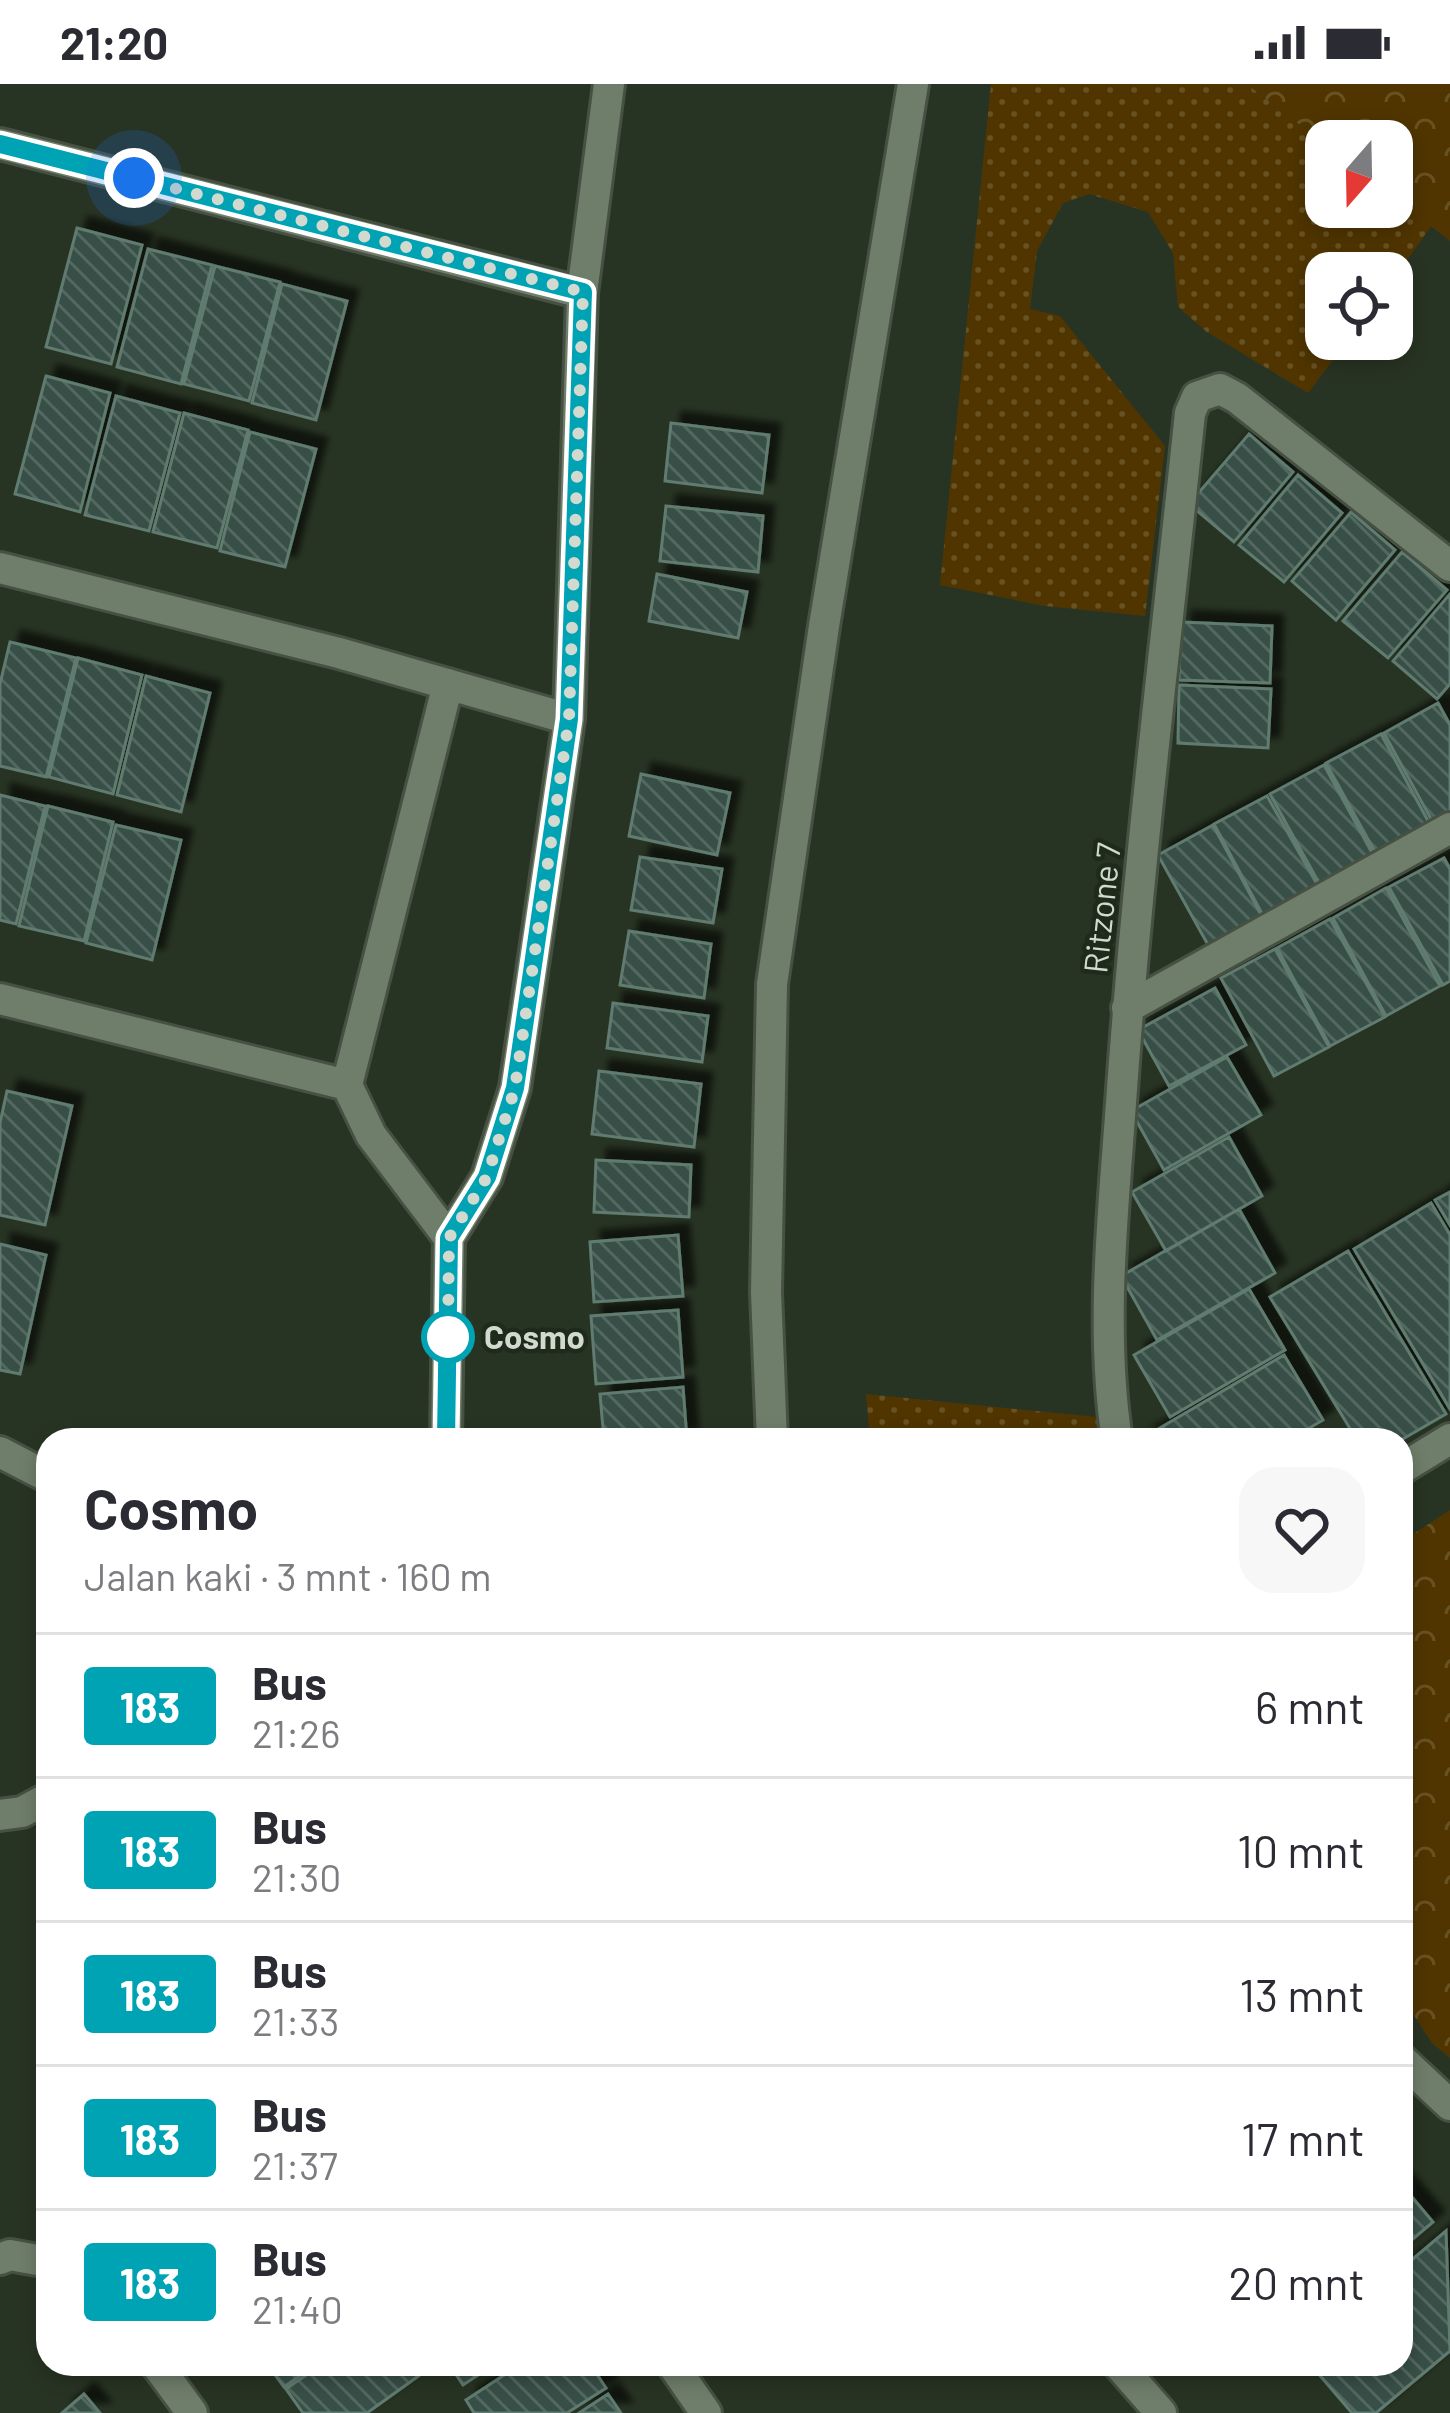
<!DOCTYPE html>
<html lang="id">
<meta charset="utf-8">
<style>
body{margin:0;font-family:Barlow,sans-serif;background:#f7f7f7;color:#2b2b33;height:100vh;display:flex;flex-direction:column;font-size:45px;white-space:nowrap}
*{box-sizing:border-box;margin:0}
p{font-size:39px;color:#7c7c81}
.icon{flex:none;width:66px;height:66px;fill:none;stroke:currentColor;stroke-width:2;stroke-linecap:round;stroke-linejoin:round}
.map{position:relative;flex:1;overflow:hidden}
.panel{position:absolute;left:36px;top:1344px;width:1377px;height:948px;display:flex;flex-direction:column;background:#fff;border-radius:36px;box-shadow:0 6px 18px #0003}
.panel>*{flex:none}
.badge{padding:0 24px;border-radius:9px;font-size:42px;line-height:78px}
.needle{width:78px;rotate:200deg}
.controls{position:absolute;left:1305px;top:36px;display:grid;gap:24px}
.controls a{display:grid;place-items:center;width:108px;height:108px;border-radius:24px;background:#fff;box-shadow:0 6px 18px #0003;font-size:60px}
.you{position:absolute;width:60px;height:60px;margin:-30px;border:9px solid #fff;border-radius:50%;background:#1a73e8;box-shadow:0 0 0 18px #1a73e833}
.map>.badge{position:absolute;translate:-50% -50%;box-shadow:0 0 0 6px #fff}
.round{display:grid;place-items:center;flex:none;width:126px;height:126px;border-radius:36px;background:#f7f7f7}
.summary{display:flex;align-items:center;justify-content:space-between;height:204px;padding:0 48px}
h1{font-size:57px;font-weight:700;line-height:90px}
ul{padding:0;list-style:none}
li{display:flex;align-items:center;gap:36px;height:144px;padding:0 48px;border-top:3px solid #e1e1e2}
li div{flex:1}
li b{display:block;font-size:45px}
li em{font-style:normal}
li .badge{min-width:132px;font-weight:700;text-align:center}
.status{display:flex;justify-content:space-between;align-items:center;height:84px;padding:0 60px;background:#fff;direction:ltr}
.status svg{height:33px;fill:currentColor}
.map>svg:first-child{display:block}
.grass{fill:url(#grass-dots)}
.park{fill:url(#park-crowns)}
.building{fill:url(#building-back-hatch);stroke:#617b70;stroke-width:3;filter:url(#shadow)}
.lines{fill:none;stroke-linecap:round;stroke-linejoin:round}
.minor-casing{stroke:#465143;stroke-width:36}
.minor{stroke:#6f7e6a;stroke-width:30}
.line-casing{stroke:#fff;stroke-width:27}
.line{stroke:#00a3b4;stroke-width:18}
.walk{stroke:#d2dacf;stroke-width:12;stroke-dasharray:0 21.6}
.stop-dot{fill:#fff;stroke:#00a3b4;stroke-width:6}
.labels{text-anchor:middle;stroke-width:9;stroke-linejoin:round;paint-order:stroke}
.street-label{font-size:33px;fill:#d2dacf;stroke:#1e2a1a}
.stop-label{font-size:33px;font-weight:bold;fill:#d2dacf;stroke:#1e2a1a;text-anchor:start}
</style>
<div class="status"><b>21:20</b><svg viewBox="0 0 49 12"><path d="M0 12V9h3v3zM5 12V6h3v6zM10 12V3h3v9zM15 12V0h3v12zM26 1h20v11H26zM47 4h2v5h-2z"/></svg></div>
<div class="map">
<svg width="1450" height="2329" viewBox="0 0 1450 2329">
<defs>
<pattern id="grass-dots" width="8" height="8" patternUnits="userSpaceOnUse" patternTransform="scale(3)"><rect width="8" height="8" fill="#503500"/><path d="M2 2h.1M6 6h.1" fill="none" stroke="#685224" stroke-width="1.8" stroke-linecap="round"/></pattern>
<pattern id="park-crowns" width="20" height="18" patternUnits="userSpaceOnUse" patternTransform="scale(3)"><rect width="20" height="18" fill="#503500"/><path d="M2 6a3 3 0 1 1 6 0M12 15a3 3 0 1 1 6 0" fill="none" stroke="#685224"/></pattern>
<pattern id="building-back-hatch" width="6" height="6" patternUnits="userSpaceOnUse" patternTransform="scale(3)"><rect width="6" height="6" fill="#374f46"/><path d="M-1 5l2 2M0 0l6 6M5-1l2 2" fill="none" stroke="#536860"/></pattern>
<filter id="shadow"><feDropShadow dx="11" dy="-11" stdDeviation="3" flood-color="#0009"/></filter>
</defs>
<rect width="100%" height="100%" fill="#283423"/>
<!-- grass -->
<path class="grass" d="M 991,0 L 1247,0 L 1326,61 L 1326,123 L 1392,123 L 1392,112 L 1431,142 L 1392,198 L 1392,189 L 1326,189 L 1326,255 L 1349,255 L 1308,309 L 1207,248 L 1178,223 L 1173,169 L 1148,128 L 1089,110 L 1063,119 L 1037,167 L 1030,225 L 1060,232 L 1165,362 L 1145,532 L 1045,522 L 940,501 Z
M 866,1310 L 1107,1334 L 1108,1356 L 870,1356 Z"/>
<!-- park -->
<path class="park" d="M 1247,0 L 1450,0 L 1450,157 L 1392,112 L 1392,57 L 1326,61 Z
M 1450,1426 L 1450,1974 L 1432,1959 L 1401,1912 L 1401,1458 Z"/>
<!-- building -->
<path class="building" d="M 77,144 L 142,161 L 111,280 L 46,263 Z
M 148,165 L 212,181 L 181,300 L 117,283 Z
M 215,182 L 280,198 L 249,317 L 184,300 Z
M 282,200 L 347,217 L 316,336 L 252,319 Z
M 46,292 L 110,309 L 80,428 L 15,410 Z
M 116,312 L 180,329 L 149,447 L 85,431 Z
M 184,329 L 248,346 L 217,464 L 153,448 Z
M 671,339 L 769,351 L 762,409 L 665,397 Z
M 250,348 L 316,365 L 285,483 L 220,467 Z
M 1249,350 L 1293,388 L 1234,458 L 1189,420 Z
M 1298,391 L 1342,429 L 1284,498 L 1239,461 Z
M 666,422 L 763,432 L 758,488 L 660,477 Z
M 1351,428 L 1395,466 L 1336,536 L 1292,497 Z
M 1402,468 L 1447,506 L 1388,574 L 1343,537 Z
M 657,490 L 747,508 L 738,554 L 649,537 Z
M 1450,510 L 1450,600 L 1437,615 L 1393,577 Z
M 1181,538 L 1272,542 L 1270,599 L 1179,596 Z
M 10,558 L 76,574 L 46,693 L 0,682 L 0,600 Z
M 78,574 L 142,591 L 113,710 L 49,693 Z
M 146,592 L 210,609 L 181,728 L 117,711 Z
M 1179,601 L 1271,605 L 1268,664 L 1178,659 Z
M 1438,619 L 1450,641 L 1450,739 L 1437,746 L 1384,649 Z
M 1381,650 L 1434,748 L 1380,777 L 1326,679 Z
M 1324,681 L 1377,778 L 1324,808 L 1270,710 Z
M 641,690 L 730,709 L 717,771 L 629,752 Z
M 0,711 L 45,722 L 16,840 L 0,836 Z
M 1267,712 L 1322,809 L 1267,839 L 1214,740 Z
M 48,722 L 113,738 L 84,857 L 19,842 Z
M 116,741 L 181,756 L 152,876 L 86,859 Z
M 1213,741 L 1266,840 L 1212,868 L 1158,771 Z
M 640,773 L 722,785 L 713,839 L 631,826 Z
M 1444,774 L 1450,785 L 1450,897 L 1443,901 L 1389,803 Z
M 1386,804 L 1440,902 L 1386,932 L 1333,834 Z
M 1330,835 L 1385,933 L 1330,962 L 1277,864 Z
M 629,847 L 711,860 L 704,914 L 620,901 Z
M 1275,865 L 1329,963 L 1274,992 L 1221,894 Z
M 1215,904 L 1246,961 L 1169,1002 L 1138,946 Z
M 613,919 L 708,932 L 702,978 L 607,964 Z
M 1227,973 L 1261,1031 L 1164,1086 L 1131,1027 Z
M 599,987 L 701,1000 L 694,1063 L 592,1050 Z
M 7,1007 L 72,1022 L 45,1141 L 0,1131 L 0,1039 Z
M 1229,1053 L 1262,1112 L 1166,1167 L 1132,1108 Z
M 596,1076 L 691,1081 L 689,1133 L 594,1128 Z
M 1450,1108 L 1450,1141 L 1435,1116 Z
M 1431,1119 L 1450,1151 L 1450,1325 L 1354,1165 Z
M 1239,1125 L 1275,1189 L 1157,1256 L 1121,1192 Z
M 678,1151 L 683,1212 L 594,1218 L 590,1158 Z
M 0,1160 L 46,1171 L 20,1290 L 0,1286 Z
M 1348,1167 L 1446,1330 L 1401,1356 L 1357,1356 L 1270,1213 Z
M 1249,1205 L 1285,1266 L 1170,1333 L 1134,1271 Z
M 678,1226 L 683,1293 L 596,1300 L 591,1232 Z
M 1284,1271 L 1323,1336 L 1289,1356 L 1143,1354 Z
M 683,1303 L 687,1356 L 604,1356 L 600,1310 Z
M 1401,2100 L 1433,2138 L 1401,2165 Z
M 1446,2147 L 1450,2267 L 1376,2329 L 1352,2329 L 1310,2280 L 1401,2280 L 1401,2185 Z
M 267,2280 L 316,2280 L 284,2303 Z
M 322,2280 L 419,2280 L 424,2288 L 367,2329 L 303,2329 L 286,2305 Z
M 449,2280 L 495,2280 L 463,2301 Z
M 521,2280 L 590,2280 L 606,2304 L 567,2329 L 474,2329 L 466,2316 Z
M 84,2310 L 100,2329 L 62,2329 Z
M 608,2310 L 621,2329 L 579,2329 Z"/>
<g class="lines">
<!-- minor casing -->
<g class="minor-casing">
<path id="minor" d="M 0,60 L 582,209
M 0,484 L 339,569 L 569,635
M 0,915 L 347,1001 L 371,1051 L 449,1154 L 446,1356
M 1127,924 L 1450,744
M 347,1001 L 448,600
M 449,1154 L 487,1093 L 515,1004 L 569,635 L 582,209 L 609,0
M 772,1356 L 766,1208 L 772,900 L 824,542 L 913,0
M 1117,1356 C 1100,1246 1113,1130 1121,1019 C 1137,789 1166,559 1190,329 L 1197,313 L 1220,305 L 1237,314 L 1450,482
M 0,1368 L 48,1393
M 1401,1385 L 1450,1355
M 0,1731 L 22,1728 L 48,1714
M 1401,1975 L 1450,2021
M 0,2175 L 10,2171 L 48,2178
M 156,2280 L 192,2329
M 672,2280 L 706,2329
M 1118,2280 L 1161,2329"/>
</g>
<!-- minor -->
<use href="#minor" class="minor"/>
</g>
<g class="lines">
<!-- line casing -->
<g class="line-casing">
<path id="line" d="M 0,60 L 583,208 L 569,635 L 515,1004 L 487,1093 L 449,1154 L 446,1356"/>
</g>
<!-- line -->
<use href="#line" class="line"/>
<!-- walk -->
<path class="walk" d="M 134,94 L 583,208 L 569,635 L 515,1004 L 487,1093 L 449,1154 L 448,1253"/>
</g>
<!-- markers -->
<circle class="stop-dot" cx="448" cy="1253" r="24"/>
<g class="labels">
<!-- street labels -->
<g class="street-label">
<text transform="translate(1102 824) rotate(-84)" y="12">Ritzone 7</text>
</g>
<!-- stop labels -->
<g class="stop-label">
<text x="484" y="1265">Cosmo</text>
</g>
</g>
</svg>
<div class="controls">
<a><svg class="needle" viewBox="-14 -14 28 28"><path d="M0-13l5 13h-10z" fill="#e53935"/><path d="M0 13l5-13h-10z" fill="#7c7c81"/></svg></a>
<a><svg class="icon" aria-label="locate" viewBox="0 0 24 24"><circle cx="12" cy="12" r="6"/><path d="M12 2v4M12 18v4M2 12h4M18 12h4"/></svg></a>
</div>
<div class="you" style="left:134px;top:94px"></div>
<section class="panel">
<div class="summary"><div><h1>Cosmo</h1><p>Jalan kaki · 3 mnt · 160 m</p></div><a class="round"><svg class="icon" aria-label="heart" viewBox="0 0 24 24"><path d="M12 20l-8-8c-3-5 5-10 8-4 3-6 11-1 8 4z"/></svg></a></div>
<ul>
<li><span class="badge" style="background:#00a3b4;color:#fff">183</span><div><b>Bus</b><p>21:26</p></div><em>6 mnt</em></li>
<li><span class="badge" style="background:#00a3b4;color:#fff">183</span><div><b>Bus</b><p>21:30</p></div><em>10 mnt</em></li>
<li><span class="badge" style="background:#00a3b4;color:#fff">183</span><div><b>Bus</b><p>21:33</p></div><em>13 mnt</em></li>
<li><span class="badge" style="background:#00a3b4;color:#fff">183</span><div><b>Bus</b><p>21:37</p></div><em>17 mnt</em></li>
<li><span class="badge" style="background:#00a3b4;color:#fff">183</span><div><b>Bus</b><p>21:40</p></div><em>20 mnt</em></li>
</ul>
</section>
</div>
